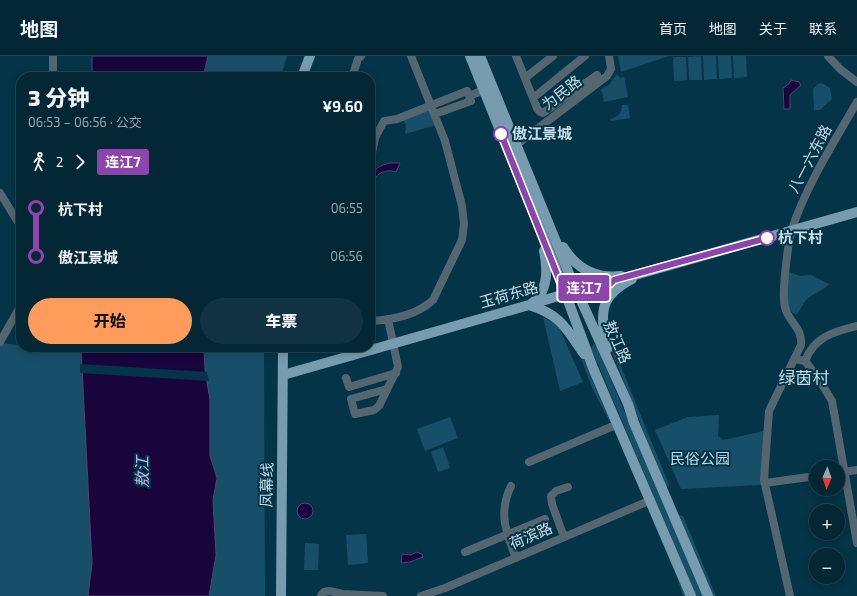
<!DOCTYPE html>
<html lang="zh">
<meta charset="utf-8">
<style>
body{margin:0;font-family:"Exo 2","Noto Sans SC",sans-serif;background:#113341;color:#f1f3f6;height:100vh;display:flex;flex-direction:column;font-size:15px;white-space:nowrap}
*{box-sizing:border-box;margin:0}
p{font-size:13px;color:#97a5ad}
.icon{flex:none;width:22px;height:22px;fill:none;stroke:currentColor;stroke-width:2;stroke-linecap:round;stroke-linejoin:round}
.map{position:relative;flex:1;overflow:hidden}
.side{position:absolute;left:16px;top:16px;width:359px;height:280px;display:flex;flex-direction:column;background:#032735;border-radius:16px;box-shadow:0 2px 10px #0003,0 0 0 1px #244450}
.side>*{flex:none}
.badge{padding:0 8px;border-radius:3px;font-size:14px;line-height:26px}
.needle{width:26px;rotate:182deg}
.controls{position:absolute;left:809px;top:404px;display:grid;gap:8px}
.controls a{display:grid;place-items:center;width:36px;height:36px;border-radius:50%;background:#032735;box-shadow:0 2px 10px #0003,0 0 0 1px #244450;font-size:20px}
.map>.badge{position:absolute;translate:-50% -50%;box-shadow:0 0 0 2px #fff}
.legs{display:flex;align-items:center;gap:6px;height:44px;padding:0 12px;font-size:13px}
.legs p{margin-inline-start:auto}
.headline{display:flex;align-items:center;justify-content:space-between;height:68px;padding:0 12px}
h1{font-size:22px;font-weight:800;line-height:30px}
.primary-button{display:flex;gap:8px;margin-top:auto;padding:8px 12px}
.primary-button a{flex:1;height:46px;border-radius:24px;background:#ff9b5b;color:#111;font-size:16px;font-weight:800;line-height:46px;text-align:center}
.primary-button a+a{background:#113341;color:#f1f3f6}
ul{padding:0 12px;list-style:none}
li{display:flex;align-items:center;gap:14px;height:48px;font-size:15px}
li i{display:grid;place-items:center;width:6px;height:100%;margin:0 5px;background:currentColor}
li i::after{content:'';width:10px;height:10px;margin:-5px;border:3px solid;border-radius:50%;background:#032735}
li p{margin-inline-start:auto}
li:first-child i{background:linear-gradient(#0000 50%,currentColor 0)}
li:last-child i{background:linear-gradient(currentColor 50%,#0000 0)}
header{display:flex;align-items:center;gap:24px;box-sizing:border-box;height:56px;padding:0 20px;background:#032735;border-bottom:1px solid #244450}
header strong{font-size:19px}
nav{display:flex;gap:22px;margin-inline-start:auto;font-size:14px}
.map>svg:first-child{display:block}
.green{fill:#174f68}
.water{fill:#19053c;stroke:#4e4670}
.pier{fill:#043447}
.lines{fill:none;stroke-linecap:round;stroke-linejoin:round}
.minor{stroke:#546670;stroke-width:8}
.major{stroke:#779cb0;stroke-width:10}
.line-1-casing{stroke:#fff;stroke-width:9}
.line-1{stroke:#8e44ad;stroke-width:6}
.stop-1-dot{fill:#fff;stroke:#8e44ad;stroke-width:2}
.labels{text-anchor:middle;stroke-width:4;stroke-linejoin:round;paint-order:stroke}
.street-label{font-size:15px;fill:#c8dfeb;stroke:#043447}
.stop-label{font-size:15px;font-weight:bold;fill:#c8dfeb;stroke:#043447;text-anchor:start}
.park-label{font-size:15px;fill:#bfdcec;stroke:#043447}
.water-label{font-size:16px;font-style:italic;fill:#bfb7ed;stroke:#043447}
.quarter-label{font-size:17px;fill:#c8dfeb;stroke:#043447}
</style>
<header>
<strong>地图</strong>
<nav><a>首页</a><a>地图</a><a>关于</a><a>联系</a></nav>
</header>
<div class="map">
<svg width="857" height="540" viewBox="0 0 857 540">
<rect width="100%" height="100%" fill="#043447"/>
<!-- green -->
<path class="green" d="M 208,0 L 287,0 L 281,21 L 203,21 Z
M 618,0 L 669,0 L 621,16 Z
M 701,0 L 702,24 L 689,24 L 688,1 Z
M 703,0 L 716,0 L 717,23 L 704,24 Z
M 718,0 L 731,0 L 732,22 L 719,23 Z
M 733,0 L 746,0 L 747,21 L 734,22 Z
M 673,1 L 686,1 L 687,24 L 674,25 Z
M 617,18 L 620,22 L 624,21 L 628,41 L 604,46 L 601,33 L 609,29 Z
M 822,27 L 830,32 L 832,43 L 820,54 L 814,54 L 813,33 L 818,28 Z
M 622,49 L 628,49 L 630,62 L 611,65 L 610,63 C 618,61 622,57 622,49 Z
M 429,52 L 436,69 L 405,78 L 406,69 L 403,64 Z
M 789,216 L 800,220 L 811,219 L 829,228 C 824,234 814,237 807,243 C 802,248 801,254 796,259 C 782,252 787,229 789,216 Z
M 543,261 L 558,269 L 583,326 L 560,335 Z
M 610,285 C 631,333 649,381 669,428 L 669,431 L 665,429 C 645,382 628,334 608,286 Z
M 0,287 L 21,289 L 21,291 L 81,291 L 92,507 L 88,540 L 0,540 Z
M 594,288 L 597,291 L 703,540 L 696,540 L 591,292 Z
M 204,291 L 264,291 L 265,540 L 209,540 L 216,499 L 213,444 L 217,422 L 210,400 L 210,344 L 205,314 Z
M 579,297 L 581,297 L 611,367 L 610,366 L 593,334 Z
M 719,359 L 718,380 L 723,384 L 764,375 L 761,429 L 681,433 L 655,374 L 688,361 Z
M 450,361 L 458,382 L 425,395 L 417,373 Z
M 443,391 L 450,412 L 438,416 L 431,396 Z
M 649,456 L 650,456 L 686,540 L 683,540 L 678,524 Z
M 679,459 L 683,460 L 716,540 L 712,540 Z
M 366,478 L 368,507 L 348,509 L 346,479 Z
M 305,487 L 319,488 L 318,514 L 304,514 Z"/>
<!-- water -->
<path class="water" d="M 92,0 L 208,0 L 203,21 L 92,21 Z
M 791,24 L 799,26 L 801,29 L 790,39 L 790,53 L 784,53 L 783,32 L 789,28 Z
M 390,107 L 400,107 L 396,116 C 383,112 372,119 373,134 L 370,135 C 370,119 372,111 390,107 Z
M 81,291 L 204,291 L 205,314 L 210,344 L 210,400 L 217,422 L 213,444 L 216,499 L 209,540 L 88,540 L 92,507 Z
M297 455a8 8 0 1 1 16 0a8 8 0 1 1-16 0Z
M 416,496 L 422,498 L 423,501 L 410,506 L 401,507 L 402,498 L 411,499 Z"/>
<!-- pier -->
<path class="pier" d="M 80,308 L 207,316 L 209,325 L 80,317 Z"/>
<g class="lines">
<!-- minor -->
<path class="minor" d="M 53,0 L 53,21
M 516,0 L 537,52 L 540,56 L 543,57 L 597,19
M 828,0 L 840,13 L 857,26
M 352,21 L 358,3 L 361,0
M 525,22 L 553,0
M 472,39 L 483,34
M 533,42 L 585,0
M 516,89 L 607,20 L 611,13 L 609,0
M 370,107 L 375,82 L 384,65 L 397,63 L 467,35 L 471,45 L 435,58
M 0,137 L 21,171
M 370,265 C 392,264 417,259 433,244 L 462,184 L 464,168 L 462,150 L 445,85 L 411,0
M 0,286 L 21,249
M 795,303 L 805,305 L 820,325 L 832,345 L 857,487
M 805,305 C 814,281 833,276 857,270
M 346,322 L 349,331 L 396,317
M 387,333 L 351,343 L 355,358 L 374,354 L 379,350 L 398,311 L 388,263
M 529,406 L 618,368
M 838,417 L 857,414
M 765,427 L 816,420
M 511,430 C 498,457 506,476 516,502
M 564,481 L 552,448 L 551,440 L 556,435 L 568,431
M 465,496 L 545,463
M 321,540 L 324,536 L 329,535 L 343,538 L 383,540
M 421,540 L 445,532 L 651,444
M 790,540 L 764,424 L 769,355 L 801,289 C 803,269 784,265 784,243 C 783,229 788,186 792,173 C 806,130 834,86 857,46"/>
<!-- major -->
<path class="major" d="M 470,0 L 560,223 L 593,312 L 691,540
M 480,0 L 570,220 L 628,348 L 634,367 L 708,540
M 302,21 L 310,0
M 563,191 C 576,212 595,223 621,220
M 531,248 C 548,236 548,214 544,195
M 529,249 C 561,259 566,272 584,298
M 607,293 C 601,258 597,241 632,223
M 283,319 L 529,249 L 600,227 L 610,228 L 614,225 L 857,156
M 281,540 L 283,291"/>
</g>
<g class="lines">
<!-- line-1 casing -->
<g class="line-1-casing">
<path id="line-1" d="M 501,78 L 565,238 L 600,227 L 610,228 L 614,224 L 767,182"/>
</g>
<!-- line-1 -->
<use href="#line-1" class="line-1"/>
</g>
<!-- markers -->
<g class="stop-1-dot">
<circle cx="501" cy="78" r="7"/>
<circle cx="767" cy="182" r="7"/>
</g>
<g class="labels">
<!-- street labels -->
<g class="street-label">
<text transform="translate(562 37) rotate(-38)" y="5">为民路</text>
<text transform="translate(810 103) rotate(-62)" y="5">八一六东路</text>
<text transform="translate(509 239) rotate(-16)" y="5">玉荷东路</text>
<text transform="translate(617 286) rotate(66)" y="5">敖江路</text>
<text transform="translate(267 429) rotate(-89)" y="5">凤幕线</text>
<text transform="translate(531 480) rotate(-23)" y="5">荷滨路</text>
</g>
<!-- stop labels -->
<g class="stop-label">
<text x="512" y="83">傲江景城</text>
<text x="778" y="187">杭下村</text>
</g>
<!-- park labels -->
<g class="park-label">
<text x="700" y="408">民俗公园</text>
</g>
<!-- water labels -->
<g class="water-label">
<text transform="translate(142 416) rotate(-90)" y="6">敖江</text>
</g>
<!-- quarter labels -->
<g class="quarter-label">
<text x="804" y="328">绿茵村</text>
</g>
</g>
</svg>
<div class="controls">
<a><svg class="needle" viewBox="-14 -14 28 28"><path d="M0-13l5 13h-10z" fill="#e53935"/><path d="M0 13l5-13h-10z" fill="#97a5ad"/></svg></a>
<a>+</a>
<a>−</a>
</div>
<b class="badge" style="left:584px;top:232px;background:#8e44ad;color:#fff">连江7</b>
<section class="side">
<div class="headline"><div><h1>3 分钟</h1><p>06:53 – 06:56 · 公交</p></div><b>¥9.60</b></div>
<div class="legs"><svg class="icon" aria-label="walk" viewBox="0 0 24 24"><circle cx="13" cy="4" r="2"/><path d="M13 8l-2 6 4 7M11 14l-3 7M7 12l3-4h3l4 4"/></svg>2<svg class="icon" aria-label="forward" viewBox="0 0 24 24"><path d="M9 5l7 7-7 7"/></svg><b class="badge" style="background:#8e44ad;color:#fff">连江7</b></div>
<ul>
<li><i style="color:#8e44ad"></i><b>杭下村</b><p>06:55</p></li>
<li><i style="color:#8e44ad"></i><b>傲江景城</b><p>06:56</p></li>
</ul>
<div class="primary-button"><a>开始</a><a>车票</a></div>
</section>
</div>
